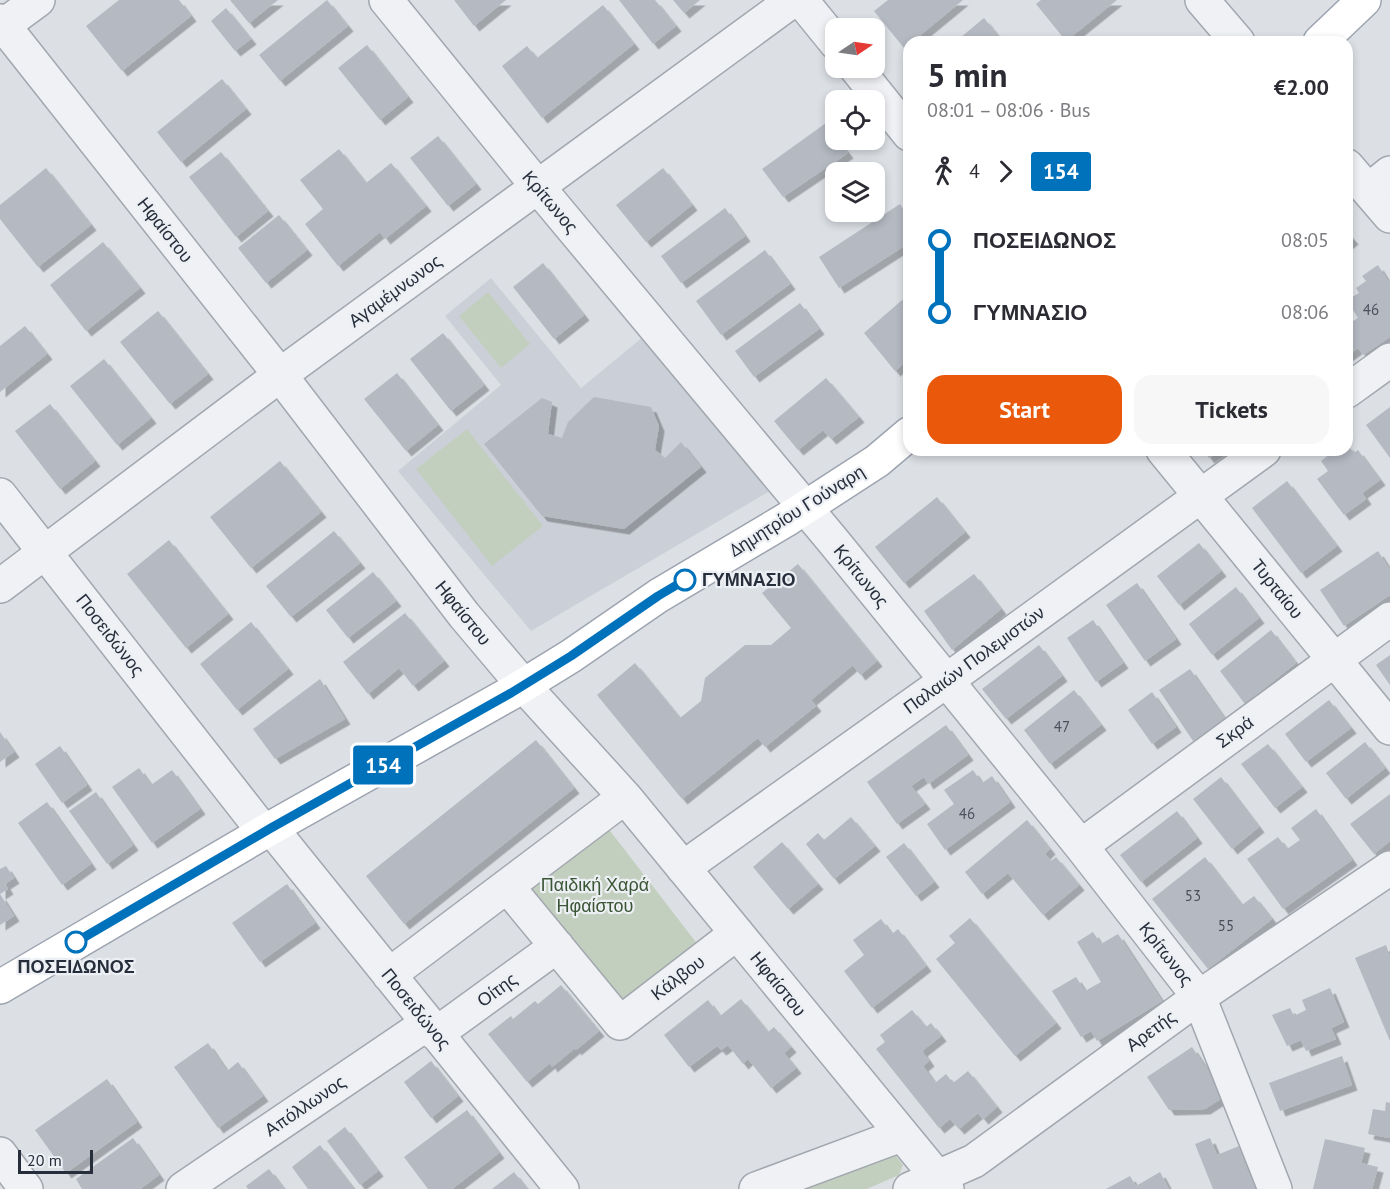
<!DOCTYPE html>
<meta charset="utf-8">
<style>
body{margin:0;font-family:"PT Sans",sans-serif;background:#f7f7f7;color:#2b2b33;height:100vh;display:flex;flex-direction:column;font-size:22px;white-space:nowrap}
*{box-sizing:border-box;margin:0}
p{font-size:20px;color:#7c7c81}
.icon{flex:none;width:33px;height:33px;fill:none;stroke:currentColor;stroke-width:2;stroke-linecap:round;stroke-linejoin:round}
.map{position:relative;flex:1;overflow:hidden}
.drawer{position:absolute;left:903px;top:36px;width:450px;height:420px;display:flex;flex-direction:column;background:#fff;border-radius:18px;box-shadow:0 3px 9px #0003}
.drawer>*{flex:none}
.badge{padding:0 12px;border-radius:4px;font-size:21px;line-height:39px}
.needle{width:39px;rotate:77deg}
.controls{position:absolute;left:825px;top:18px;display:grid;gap:12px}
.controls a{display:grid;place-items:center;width:60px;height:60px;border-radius:12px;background:#fff;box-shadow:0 3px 9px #0003;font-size:30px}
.scale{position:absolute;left:18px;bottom:15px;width:75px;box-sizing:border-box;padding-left:6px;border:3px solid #272e3b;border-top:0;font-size:16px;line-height:21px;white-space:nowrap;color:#272e3b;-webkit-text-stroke:4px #eceff3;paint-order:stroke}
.map>.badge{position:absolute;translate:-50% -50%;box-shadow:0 0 0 3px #fff}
.legs{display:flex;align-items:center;gap:9px;height:66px;padding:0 24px;font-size:20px}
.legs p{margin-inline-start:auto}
.summary{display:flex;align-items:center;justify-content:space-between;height:102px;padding:0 24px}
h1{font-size:33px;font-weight:700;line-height:45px}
.cta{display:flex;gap:12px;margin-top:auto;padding:12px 24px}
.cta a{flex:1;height:69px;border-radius:18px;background:#ea580c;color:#fff;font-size:24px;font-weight:700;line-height:69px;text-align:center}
.cta a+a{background:#f7f7f7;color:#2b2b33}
ul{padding:0 24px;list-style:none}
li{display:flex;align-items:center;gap:21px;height:72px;font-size:22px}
li i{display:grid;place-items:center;width:9px;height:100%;margin:0 8px;background:currentColor}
li i::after{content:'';width:15px;height:15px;margin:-8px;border:4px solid;border-radius:50%;background:#fff}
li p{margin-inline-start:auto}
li:first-child i{background:linear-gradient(#0000 50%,currentColor 0)}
li:last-child i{background:linear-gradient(currentColor 50%,#0000 0)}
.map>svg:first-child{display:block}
.built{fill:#cbcfd7}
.green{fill:#c2cfbe}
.building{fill:#b4b9c2;filter:url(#shadow)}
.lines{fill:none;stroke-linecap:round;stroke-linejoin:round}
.minor-casing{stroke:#a2a7af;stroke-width:36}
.major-casing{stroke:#9da4b0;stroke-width:36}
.minor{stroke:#eff1f4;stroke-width:33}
.major{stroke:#fff;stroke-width:33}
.line-1-casing{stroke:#fff;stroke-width:14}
.line-1{stroke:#0072bc;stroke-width:9}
.stop-1-dot{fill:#fff;stroke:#0072bc;stroke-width:3}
.labels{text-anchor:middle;stroke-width:4.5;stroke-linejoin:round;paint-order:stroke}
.number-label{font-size:15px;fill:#4a515d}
.street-label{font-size:18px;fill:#272e3b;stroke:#eceff3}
.stop-label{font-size:18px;font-weight:bold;fill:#272e3b;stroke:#eceff3;text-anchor:start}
.park-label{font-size:18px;fill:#3b5635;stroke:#eceff3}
</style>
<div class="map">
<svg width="1390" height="1189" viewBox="0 0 1390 1189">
<defs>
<filter id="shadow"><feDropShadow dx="5.5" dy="5.5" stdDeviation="0" flood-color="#0004"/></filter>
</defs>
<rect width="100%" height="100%" fill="#dce0e5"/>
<!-- built -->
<path class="built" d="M 491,278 L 581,388 L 643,337 L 770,491 L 531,631 L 398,471 L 501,385 L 445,316 Z"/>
<!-- green -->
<path class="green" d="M 488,292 L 530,344 L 501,368 L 459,316 Z
M 467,429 L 543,526 L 492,566 L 416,469 Z
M 604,823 L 702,950 L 624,1011 L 519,889 Z
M 888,1146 L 903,1165 L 899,1175 L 867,1189 L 774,1189 Z"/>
<!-- building -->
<path class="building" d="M 119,0 L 179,0 L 191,16 L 122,71 L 86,26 Z
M 230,0 L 278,0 L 249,23 Z
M 327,0 L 348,26 L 280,81 L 259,55 Z
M 454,0 L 506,0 L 474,26 Z
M 619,0 L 655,0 L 676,26 L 653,44 Z
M 673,0 L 700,0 L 684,13 Z
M 888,0 L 963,0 L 912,42 L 909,42 L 904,48 L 874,11 Z
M 1041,0 L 1117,0 L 1066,41 L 1036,4 Z
M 603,5 L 634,44 L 542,118 L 502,66 L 527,46 L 537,58 Z
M 226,8 L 251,39 L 235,51 L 211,21 Z
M 984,18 L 1003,42 L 955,42 Z
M 367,45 L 408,97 L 380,120 L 338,68 Z
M 222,79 L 246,109 L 181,162 L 157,132 Z
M 826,123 L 836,135 L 836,140 L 838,140 L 848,153 L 783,197 L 762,169 Z
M 438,136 L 476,184 L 448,206 L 410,158 Z
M 339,149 L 366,183 L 391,163 L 426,206 L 385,239 L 380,232 L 338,266 L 305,224 L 323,209 L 300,180 Z
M 221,152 L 268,211 L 236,237 L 189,177 Z
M 46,168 L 91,225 L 38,267 L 0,219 L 0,205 Z
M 663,168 L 692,205 L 646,242 L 616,205 Z
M 900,204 L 909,218 L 909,243 L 839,288 L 819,257 Z
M 725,208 L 745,236 L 681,283 L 661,256 Z
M 279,215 L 307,250 L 266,283 L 238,248 Z
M 1347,232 L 1353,239 L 1347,244 Z
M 103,242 L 140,288 L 86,331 L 50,285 Z
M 765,250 L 790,284 L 721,335 L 696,301 Z
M 543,263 L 584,315 L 554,339 L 513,287 Z
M 1378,265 L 1388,281 L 1390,279 L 1390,337 L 1363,355 L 1358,348 L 1347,356 L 1347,325 L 1358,318 L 1347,300 L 1359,293 L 1356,288 L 1366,281 L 1362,276 Z
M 909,294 L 909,359 L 895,371 L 864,333 Z
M 800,303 L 819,329 L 754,377 L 735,351 Z
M 158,311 L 208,374 L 170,404 L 120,342 Z
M 25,326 L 47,354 L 0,392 L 0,346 Z
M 443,333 L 484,385 L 451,411 L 410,359 Z
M 104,359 L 151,418 L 117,445 L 70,386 Z
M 397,373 L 438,425 L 406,451 L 364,399 Z
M 826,378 L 859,417 L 831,439 L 823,430 L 798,450 L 774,421 Z
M 594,397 L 651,407 L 659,426 L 655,450 L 665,458 L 681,442 L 701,467 L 624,529 L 542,516 L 484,444 L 542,398 L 552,402 L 548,434 L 562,438 L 568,422 Z
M 50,404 L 95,461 L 60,489 L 15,431 Z
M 1390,407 L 1390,458 L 1366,425 Z
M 1347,444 L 1354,453 L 1358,450 L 1380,480 L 1362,493 L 1366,499 L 1344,515 L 1317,479 L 1328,471 L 1321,461 L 1335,450 L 1347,450 Z
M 1203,450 L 1220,450 L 1209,458 Z
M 280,461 L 321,512 L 251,568 L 210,517 Z
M 1287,481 L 1337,546 L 1301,573 L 1252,508 Z
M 937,497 L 965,532 L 904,583 L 875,547 Z
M 334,531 L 360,563 L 291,617 L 266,586 Z
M 169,540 L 228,614 L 186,648 L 127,574 Z
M 1199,543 L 1221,571 L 1179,605 L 1157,576 Z
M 1378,551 L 1390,570 L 1390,595 L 1344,626 L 1320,590 Z
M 798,564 L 877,661 L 860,675 L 853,665 L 811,700 L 816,706 L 765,747 L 758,738 L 682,799 L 597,695 L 635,663 L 680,718 L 701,701 L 705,678 L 745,645 L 771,645 L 791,628 L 762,593 Z
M 373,572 L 396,601 L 348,638 L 326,610 Z
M 974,574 L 1001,609 L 952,650 L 924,611 Z
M 1137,583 L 1176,639 L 1145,661 L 1106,605 Z
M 1236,587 L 1259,618 L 1212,655 L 1189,624 Z
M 405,613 L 444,661 L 413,686 L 399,668 L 368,694 L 343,662 Z
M 1093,620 L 1123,663 L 1096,682 L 1067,638 Z
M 251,622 L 288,669 L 237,710 L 200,664 Z
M 1271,630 L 1296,663 L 1245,704 L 1220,671 Z
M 1039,645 L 1062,676 L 1006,719 L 982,689 Z
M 1390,655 L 1390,685 L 1376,665 Z
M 1190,669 L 1225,719 L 1193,741 L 1159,690 Z
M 320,679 L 345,719 L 275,759 L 253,729 Z
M 1074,690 L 1101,725 L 1050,764 L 1024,730 Z
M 1152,692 L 1176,727 L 1152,744 L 1128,710 Z
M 1329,700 L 1351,728 L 1306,762 L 1285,734 Z
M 946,725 L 968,755 L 928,784 L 924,777 L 911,786 L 925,804 L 897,824 L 867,782 Z
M 0,732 L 14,752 L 0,762 Z
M 536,740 L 574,788 L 404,924 L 366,876 Z
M 1365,742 L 1385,768 L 1346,799 L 1326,773 Z
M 1268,744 L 1302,787 L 1275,808 L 1241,764 Z
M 60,746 L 87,785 L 62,803 L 35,764 Z
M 139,768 L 151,785 L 172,770 L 200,809 L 152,843 L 112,787 Z
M 973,770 L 982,783 L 992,776 L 1010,802 L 945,850 L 927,824 L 954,804 L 944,790 Z
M 1221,777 L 1259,827 L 1232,849 L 1193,799 Z
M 96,792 L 133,845 L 107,864 L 69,811 Z
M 1390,794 L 1390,841 L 1374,854 L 1350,824 Z
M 47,802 L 91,864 L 62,885 L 18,823 Z
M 1316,809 L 1352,860 L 1283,909 L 1247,859 L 1278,837 L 1287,849 L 1300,840 L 1291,828 Z
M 1177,811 L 1197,838 L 1141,882 L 1120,855 Z
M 851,817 L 875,846 L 834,879 L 806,844 L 818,833 L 824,840 Z
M 1027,820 L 1050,849 L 1045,854 L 1051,861 L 1056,857 L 1079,885 L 1043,915 L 1008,873 L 982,894 L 965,872 Z
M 782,842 L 818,884 L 788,909 L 753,867 Z
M 904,843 L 934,882 L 916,896 L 886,857 Z
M 1205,857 L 1242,905 L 1254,896 L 1272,919 L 1208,969 L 1152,899 Z
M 6,866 L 14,878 L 5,884 L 8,889 L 0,894 L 14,916 L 0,925 L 0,869 Z
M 287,884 L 315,923 L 260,962 L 232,923 Z
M 970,918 L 1056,1023 L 1015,1056 L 936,959 L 955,943 L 949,936 Z
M 881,919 L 892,934 L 898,929 L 926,966 L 872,1008 L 844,971 L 864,955 L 853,940 Z
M 1093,932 L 1101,944 L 1118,934 L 1162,1001 L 1097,1041 L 1091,1031 L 1081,1037 L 1052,991 L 1076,977 L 1085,991 L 1101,982 L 1077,942 Z
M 1386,945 L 1390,956 L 1390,1041 L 1355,958 Z
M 561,985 L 599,1031 L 576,1050 L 575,1048 L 552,1067 L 550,1063 L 527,1082 L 488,1034 L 511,1016 L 513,1019 L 535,1001 L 538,1004 Z
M 1330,988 L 1344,1022 L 1331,1028 L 1336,1039 L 1306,1051 L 1301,1040 L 1287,1046 L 1272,1015 L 1290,1008 L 1294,1016 L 1306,1010 L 1302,1000 Z
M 741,999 L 768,1032 L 774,1027 L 791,1047 L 784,1053 L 796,1068 L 771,1088 L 748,1059 L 743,1064 L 728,1045 L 721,1050 L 717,1046 L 689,1067 L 664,1035 L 708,1000 L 720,1016 Z
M 912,1010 L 926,1027 L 931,1023 L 941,1036 L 922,1051 L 929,1061 L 923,1066 L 935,1083 L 946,1074 L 953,1083 L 968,1071 L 997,1107 L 983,1119 L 978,1113 L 959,1129 L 950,1119 L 939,1128 L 876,1049 L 885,1042 L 880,1035 Z
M 208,1043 L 227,1071 L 238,1062 L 263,1096 L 218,1128 L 174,1067 Z
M 1192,1047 L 1225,1096 L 1205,1109 L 1169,1110 L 1147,1077 Z
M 1342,1056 L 1352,1085 L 1280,1111 L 1269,1083 Z
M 431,1061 L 458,1096 L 431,1118 L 404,1082 Z
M 107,1079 L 137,1122 L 66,1173 L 35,1130 Z
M 1386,1102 L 1390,1103 L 1390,1138 L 1368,1134 L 1373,1109 L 1385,1111 Z
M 467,1110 L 499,1153 L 452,1189 L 428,1189 L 404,1157 Z
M 345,1127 L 378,1171 L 360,1185 L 327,1141 Z
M 133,1138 L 159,1175 L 140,1189 L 82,1189 L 76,1179 Z
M 1210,1138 L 1217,1155 L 1239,1146 L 1256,1189 L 1213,1189 L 1195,1144 Z
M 1325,1139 L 1365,1148 L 1361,1163 L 1378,1167 L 1372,1189 L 1313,1189 Z
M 320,1145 L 354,1189 L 308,1189 L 292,1167 Z
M 269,1169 L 284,1189 L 248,1189 L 246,1186 Z
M 514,1172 L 527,1189 L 492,1189 Z
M 1160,1172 L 1169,1189 L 1106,1189 L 1130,1176 L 1136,1186 Z"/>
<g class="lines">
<!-- minor casing -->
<g class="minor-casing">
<path id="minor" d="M 386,0 L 538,187 L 834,542 L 1081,846 L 1199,997 L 1275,1189
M 801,0 L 836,43
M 1202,0 L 1238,42
M 0,21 L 280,375 L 464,615 L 523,685 L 625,797 L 947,1189
M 0,28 L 38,0
M 856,68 L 909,134
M 1347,166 L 1390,216
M 1369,190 L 1390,173
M 1347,391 L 1390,360
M 1163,450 L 1390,728
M 0,495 L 264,832
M 0,586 L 280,375 L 793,0
M 271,828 L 562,1189
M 1081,846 L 1390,619
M 683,868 L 946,681 L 1264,450
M 507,886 L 620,1023 L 737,933
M 389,975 L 625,797
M 436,1034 L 557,946
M 0,1154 L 26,1189
M 183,1189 L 428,1023
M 756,1189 L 901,1135
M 910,1189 L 974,1161 L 1199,997 L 1390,868"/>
</g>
<!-- major casing -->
<g class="major-casing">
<path id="major" d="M 1320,42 L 1364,0
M 0,987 L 271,828 L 511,693 L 571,656 L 658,596 L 789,518 L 877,461 L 909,434"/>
</g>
<!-- minor -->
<use href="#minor" class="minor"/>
<!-- major -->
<use href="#major" class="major"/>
</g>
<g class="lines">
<!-- line-1 casing -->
<g class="line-1-casing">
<path id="line-1" d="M 76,942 L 271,828 L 511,693 L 571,656 L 658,596 L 685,580"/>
</g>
<!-- line-1 -->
<use href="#line-1" class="line-1"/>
</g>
<!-- markers -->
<g class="stop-1-dot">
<circle cx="685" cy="580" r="10"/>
<circle cx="76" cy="942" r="10"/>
</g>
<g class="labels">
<!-- number labels -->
<g class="number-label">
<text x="1371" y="315">46</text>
<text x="1062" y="732">47</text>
<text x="967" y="819">46</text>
<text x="1193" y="901">53</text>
<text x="1226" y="931">55</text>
</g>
<!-- street labels -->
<g class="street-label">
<text transform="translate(550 202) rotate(50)" y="6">Κρίτωνος</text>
<text transform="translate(165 230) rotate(52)" y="6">Ηφαίστου</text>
<text transform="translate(395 291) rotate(-36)" y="6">Αγαμέμνωνος</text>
<text transform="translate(797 511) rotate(-32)" y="6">Δημητρίου Γούναρη</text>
<text transform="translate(861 576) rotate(51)" y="6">Κρίτωνος</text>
<text transform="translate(1277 589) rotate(51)" y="6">Τυρταίου</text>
<text transform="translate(463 613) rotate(51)" y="6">Ηφαίστου</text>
<text transform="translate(110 635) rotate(52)" y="6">Ποσειδώνος</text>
<text transform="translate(974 660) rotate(-36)" y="6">Παλαιών Πολεμιστών</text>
<text transform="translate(1235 732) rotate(-36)" y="6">Σκρά</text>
<text transform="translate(1166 954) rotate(52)" y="6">Κρίτωνος</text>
<text transform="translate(678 978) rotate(-37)" y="6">Κάλβου</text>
<text transform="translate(778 984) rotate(51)" y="6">Ηφαίστου</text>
<text transform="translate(497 990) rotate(-36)" y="6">Οίτης</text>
<text transform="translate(416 1009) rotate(51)" y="6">Ποσειδώνος</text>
<text transform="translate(1151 1031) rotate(-36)" y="6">Αρετής</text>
<text transform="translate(305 1106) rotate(-34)" y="6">Απόλλωνος</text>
</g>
<!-- stop labels -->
<g class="stop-label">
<text x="702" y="586">ΓΥΜΝΑΣΙΟ</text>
<text x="76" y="973" text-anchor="middle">ΠΟΣΕΙΔΩΝΟΣ</text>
</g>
<!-- park labels -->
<g class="park-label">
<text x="595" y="891">Παιδική Χαρά<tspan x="595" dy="21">Ηφαίστου</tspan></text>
</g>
</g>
</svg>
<div class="controls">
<a><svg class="needle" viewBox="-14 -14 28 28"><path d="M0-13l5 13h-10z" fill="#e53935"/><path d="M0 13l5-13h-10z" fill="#7c7c81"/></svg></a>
<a><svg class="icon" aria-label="locate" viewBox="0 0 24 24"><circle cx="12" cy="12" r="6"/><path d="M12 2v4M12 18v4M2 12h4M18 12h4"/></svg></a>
<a><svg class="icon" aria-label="layers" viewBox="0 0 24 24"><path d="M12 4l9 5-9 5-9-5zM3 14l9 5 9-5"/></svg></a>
</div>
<div class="scale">20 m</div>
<b class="badge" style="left:383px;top:765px;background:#0072bc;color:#fff">154</b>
<section class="drawer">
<div class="summary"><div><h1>5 min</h1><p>08:01 – 08:06 · Bus</p></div><b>€2.00</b></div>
<div class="legs"><svg class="icon" aria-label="walk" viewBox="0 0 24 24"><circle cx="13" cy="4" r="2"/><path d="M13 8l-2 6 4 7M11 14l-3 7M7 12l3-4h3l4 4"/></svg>4<svg class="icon" aria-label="forward" viewBox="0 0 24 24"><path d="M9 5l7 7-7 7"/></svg><b class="badge" style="background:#0072bc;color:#fff">154</b></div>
<ul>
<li><i style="color:#0072bc"></i><b>ΠΟΣΕΙΔΩΝΟΣ</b><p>08:05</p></li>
<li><i style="color:#0072bc"></i><b>ΓΥΜΝΑΣΙΟ</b><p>08:06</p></li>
</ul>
<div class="cta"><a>Start</a><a>Tickets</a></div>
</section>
</div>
